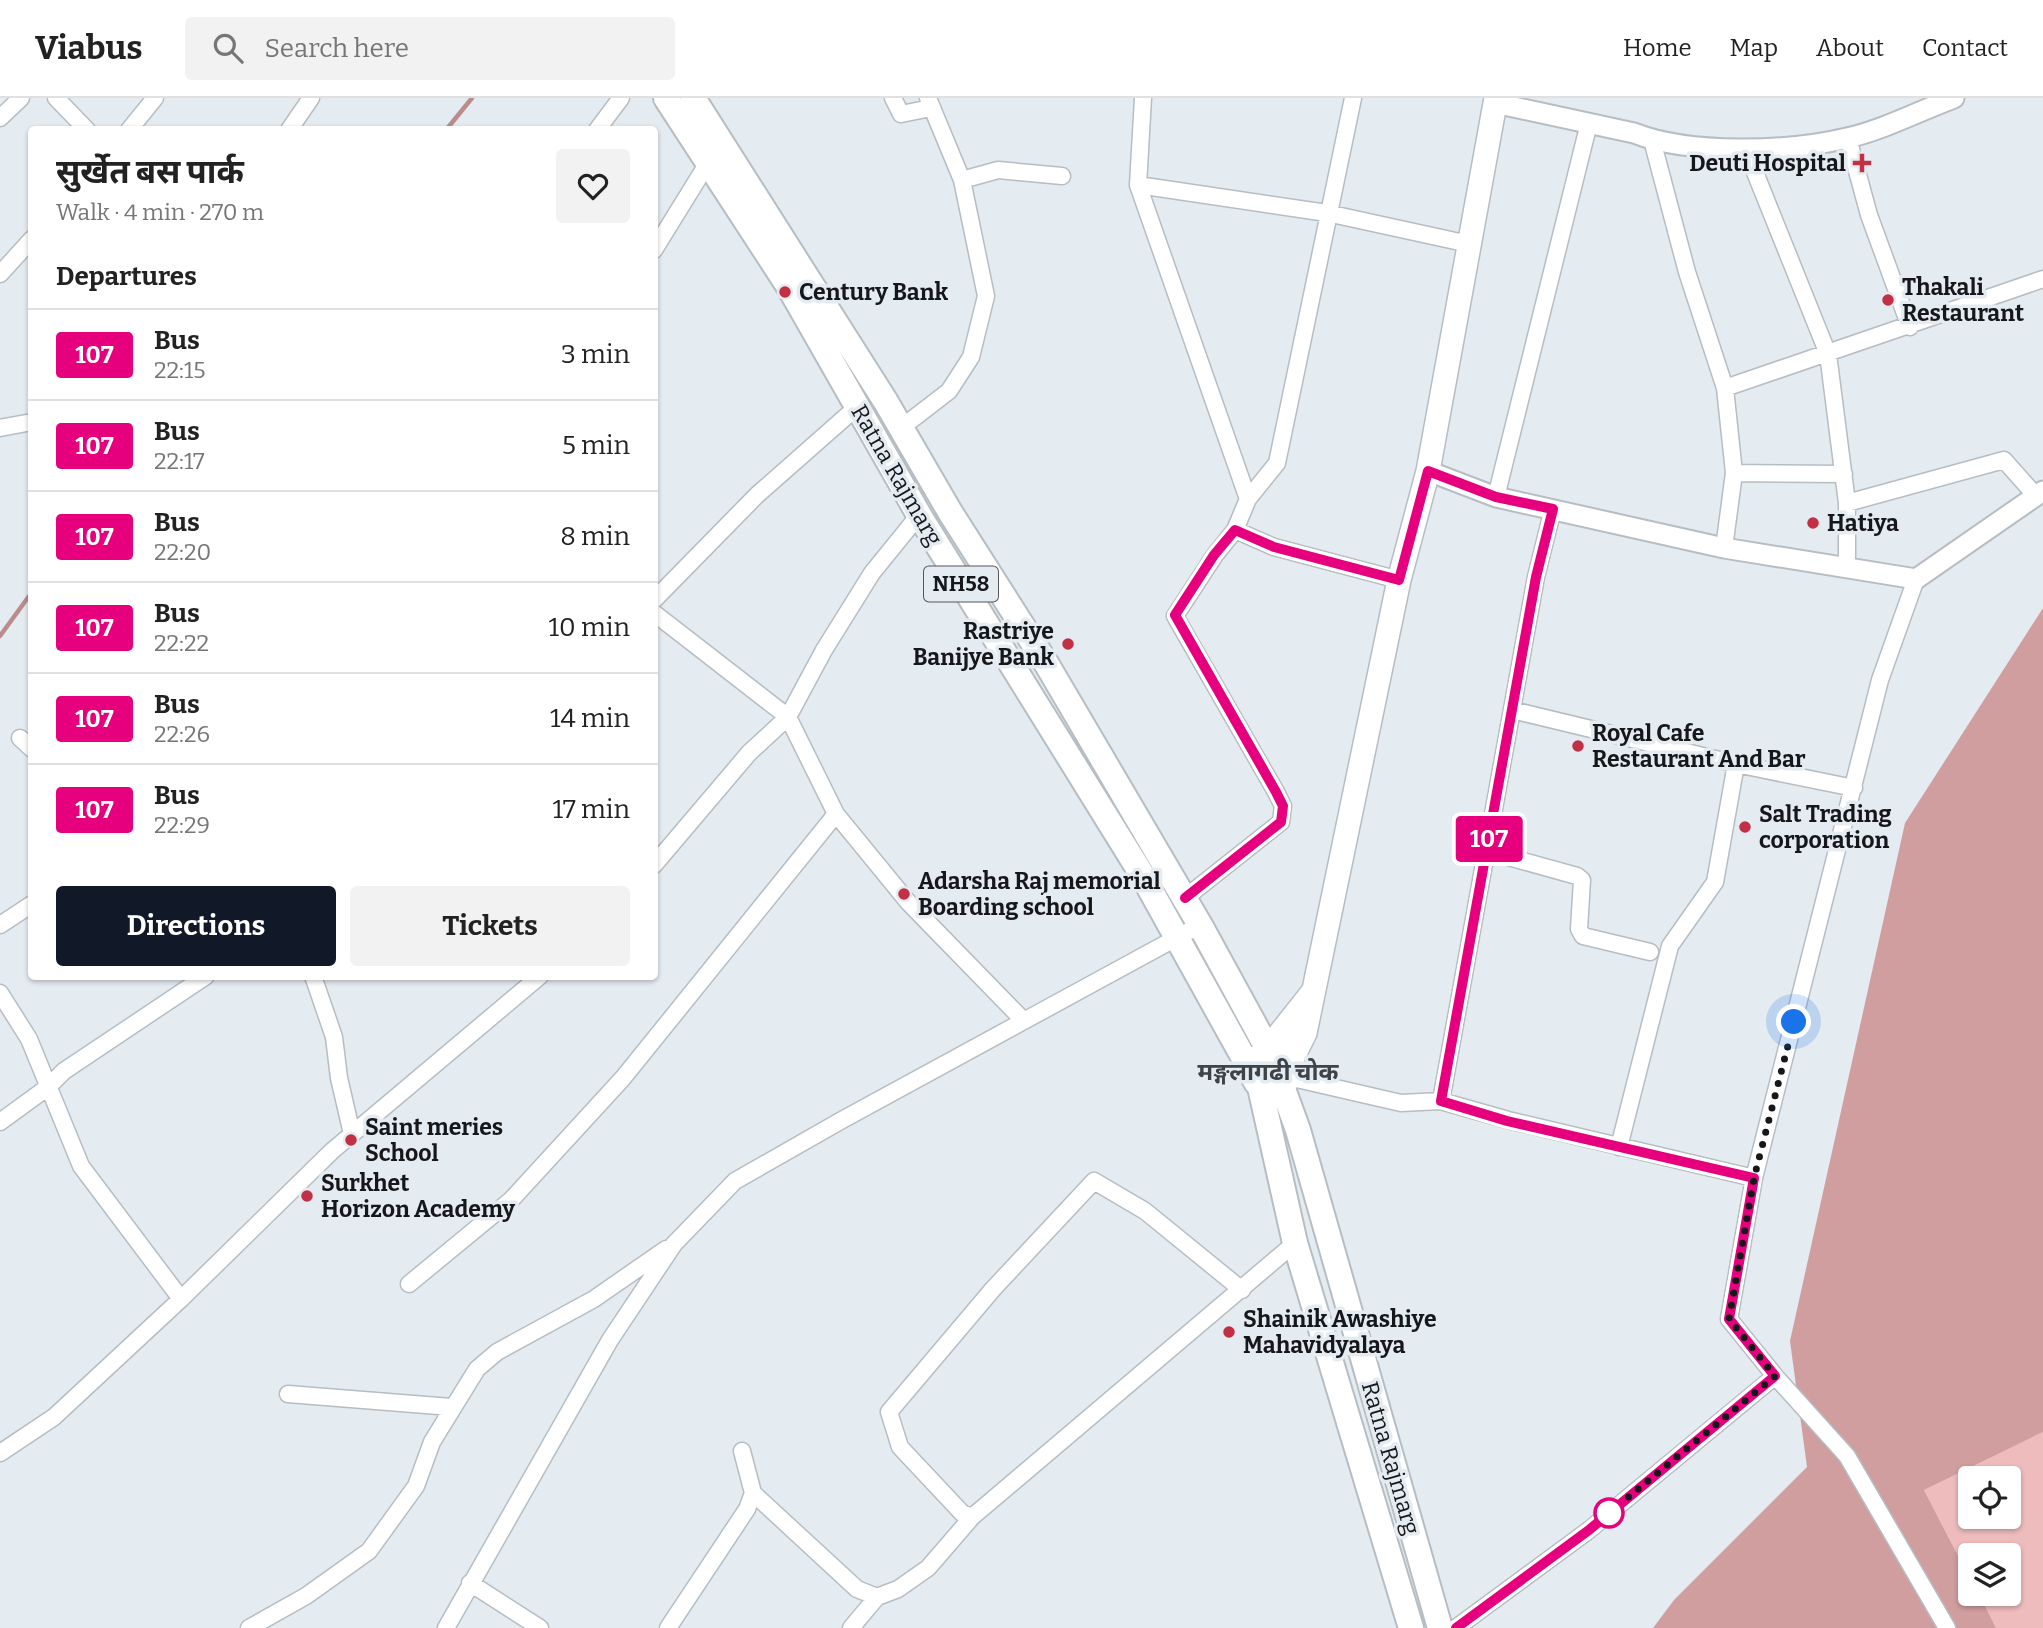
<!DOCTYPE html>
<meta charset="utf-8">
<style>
body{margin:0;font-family:Bitter,"Noto Sans Devanagari",serif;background:#f2f2f2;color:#222;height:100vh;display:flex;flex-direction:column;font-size:26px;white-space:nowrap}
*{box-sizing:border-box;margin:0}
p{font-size:23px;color:#767676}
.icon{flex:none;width:38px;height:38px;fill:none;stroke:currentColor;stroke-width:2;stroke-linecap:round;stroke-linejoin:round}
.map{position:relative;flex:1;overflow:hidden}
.side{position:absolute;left:28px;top:28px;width:630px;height:854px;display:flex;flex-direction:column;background:#fff;border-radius:7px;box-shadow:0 2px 5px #0004}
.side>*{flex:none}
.badge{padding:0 14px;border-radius:5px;font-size:24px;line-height:46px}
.buttons{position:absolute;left:1958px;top:1368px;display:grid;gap:14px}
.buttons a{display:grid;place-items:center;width:63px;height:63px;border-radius:7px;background:#fff;box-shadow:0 2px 5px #0004;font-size:35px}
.you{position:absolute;width:35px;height:35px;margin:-18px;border:5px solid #fff;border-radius:50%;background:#1a73e8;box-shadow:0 0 0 10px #1a73e833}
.map>.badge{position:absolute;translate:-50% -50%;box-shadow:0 0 0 4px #fff}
h2{padding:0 28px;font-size:26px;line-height:63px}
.round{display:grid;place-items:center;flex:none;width:74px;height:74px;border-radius:7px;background:#f2f2f2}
.overview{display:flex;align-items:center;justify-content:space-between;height:119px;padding:0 28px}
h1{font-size:33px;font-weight:700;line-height:52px}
.primary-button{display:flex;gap:14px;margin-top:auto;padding:14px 28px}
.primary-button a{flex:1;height:80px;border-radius:7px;background:#111827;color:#fff;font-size:28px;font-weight:700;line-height:80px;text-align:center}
.primary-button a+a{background:#f2f2f2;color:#222}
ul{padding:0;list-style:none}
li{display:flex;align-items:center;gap:21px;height:91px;padding:0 28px;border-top:2px solid #e0e0e0}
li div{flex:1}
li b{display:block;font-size:26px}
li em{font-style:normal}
li .badge{min-width:77px;font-weight:700;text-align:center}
header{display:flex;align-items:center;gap:42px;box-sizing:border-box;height:98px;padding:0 35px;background:#fff;border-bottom:2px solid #e0e0e0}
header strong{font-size:33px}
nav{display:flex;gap:38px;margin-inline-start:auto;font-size:24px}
.search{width:490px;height:63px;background:#f2f2f2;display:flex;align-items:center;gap:18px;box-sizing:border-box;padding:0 24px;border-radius:7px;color:#767676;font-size:26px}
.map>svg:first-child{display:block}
.green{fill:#eebcbc;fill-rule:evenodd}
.forest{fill:#d19e9f}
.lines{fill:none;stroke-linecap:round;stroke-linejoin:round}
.stream{stroke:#bc8b8b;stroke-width:4.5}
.minor-casing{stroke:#b6bdc3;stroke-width:19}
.tertiary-casing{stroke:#b6bdc3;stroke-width:23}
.secondary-casing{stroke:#b6bdc3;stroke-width:26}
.primary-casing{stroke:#b6bdc3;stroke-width:28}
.minor{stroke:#fff;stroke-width:16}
.tertiary{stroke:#fff;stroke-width:19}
.secondary{stroke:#fff;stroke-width:23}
.primary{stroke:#fff;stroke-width:24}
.line-casing{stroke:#fff;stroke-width:16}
.line{stroke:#e6007e;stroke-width:10}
.walk{stroke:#15171a;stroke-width:7;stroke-dasharray:0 12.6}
.poi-dot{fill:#c13045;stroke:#e4ebf1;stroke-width:2.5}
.stop-dot{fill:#fff;stroke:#e6007e;stroke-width:3.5}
.labels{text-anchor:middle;stroke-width:7;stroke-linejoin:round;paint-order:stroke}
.shield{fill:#e4ebf1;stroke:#53575a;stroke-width:2}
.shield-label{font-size:21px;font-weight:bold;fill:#15171a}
.poi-label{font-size:23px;font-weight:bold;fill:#15171a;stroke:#e4ebf1;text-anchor:start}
.street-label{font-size:23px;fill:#15171a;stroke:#e4ebf1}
.neighbourhood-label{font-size:24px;font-weight:bold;fill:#3d4348;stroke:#e4ebf1}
</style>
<header>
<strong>Viabus</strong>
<div class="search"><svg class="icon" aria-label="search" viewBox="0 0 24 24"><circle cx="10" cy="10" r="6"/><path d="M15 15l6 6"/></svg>Search here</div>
<nav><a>Home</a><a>Map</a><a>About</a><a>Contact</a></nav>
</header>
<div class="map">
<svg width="2043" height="1530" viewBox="0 0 2043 1530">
<rect width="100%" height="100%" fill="#e4ebf1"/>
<!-- green -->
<path class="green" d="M 2043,1334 L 2043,1530 L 1996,1530 L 1979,1496 L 2009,1496 L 2009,1458 L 1970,1458 L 1970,1481 L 1924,1392 ZM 1970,1381 L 2009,1381 L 2009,1419 L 1970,1419 Z"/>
<!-- forest -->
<path class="forest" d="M 2043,510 L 2043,1334 L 1924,1392 L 1970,1481 L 1970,1496 L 1979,1496 L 1996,1530 L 1653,1530 L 1674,1502 L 1807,1369 L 1790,1243 L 1905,725 Z"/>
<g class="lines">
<!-- stream -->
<path class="stream" d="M 446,32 L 472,0
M 0,538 L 32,494"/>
<!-- minor casing -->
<g class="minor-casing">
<path id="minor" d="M 56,0 L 87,32
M 893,0 L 901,16 L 931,10
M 1143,0 L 1138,87 L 1248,401
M 0,20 L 21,0
M 129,32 L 155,0
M 289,32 L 311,0
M 597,32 L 621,0
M 1848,40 L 1869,117 L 1910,229
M 1652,42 L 1687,174 L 1725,290 L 1734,375 L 1724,450
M 1746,52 L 1828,256 L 1847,405 L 1847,459 L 1843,470
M 962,82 L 998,72 L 1062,78
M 1138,87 L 1327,115 L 1469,146
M 654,152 L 709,63
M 0,176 L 32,141
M 1725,290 L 2043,181
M 0,330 L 32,324
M 901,330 L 949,293 L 971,259 L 986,198 L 962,82 L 928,0
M 1734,375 L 1844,376
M 1496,399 L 1589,25
M 1847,405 L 2004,362 L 2036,398
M 1235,432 L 1274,449 L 1399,482
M 654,502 L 757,397 L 858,308
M 654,515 L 788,619 L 836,716 L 908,804 L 1024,923
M 1512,612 L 1736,666 L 1854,690
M 20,640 L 32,651
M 1487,753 L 1577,778 L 1582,782 L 1579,831 L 1583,838 L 1650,854
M 654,767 L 749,655 L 788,619 L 824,552 L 872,475 L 919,417
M 1185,800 L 1281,724 L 1283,708 L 1276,694 L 1175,518 L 1215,457 L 1235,432 L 1248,401 L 1277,365 L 1353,0
M 0,827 L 32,806
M 313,878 L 334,939 L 339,980 L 352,1036
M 0,895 L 29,941 L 81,1068 L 181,1201
M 1288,979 L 1401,1005 L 1441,1003 L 1508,1022 L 1754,1080
M 1441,1003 L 1536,479 L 1553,411
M 0,1024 L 48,989 L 64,973 L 206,878
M 1619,1049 L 1670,848 L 1715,784 L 1736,666
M 409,1186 L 511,1102 L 623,980 L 836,716
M 1775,1278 L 1847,1358 L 1947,1530
M 288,1296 L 451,1309
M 742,1353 L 753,1395 L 857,1491 L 877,1499
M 0,1355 L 54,1319 L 181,1201 L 332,1053 L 540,878
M 972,1419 L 962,1415 L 900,1349 L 889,1314 L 993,1191 L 1094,1083 L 1145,1113 L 1242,1192
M 470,1485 L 540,1530
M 249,1530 L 306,1498 L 369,1453 L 416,1388 L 432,1344 L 477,1271 L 497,1254 L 594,1201 L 666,1151
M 446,1530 L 610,1242 L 674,1146 L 735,1083 L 842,1022 L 1200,827
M 668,1530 L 747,1411 L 753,1395
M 851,1530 L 877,1499 L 898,1491 L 928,1470 L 972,1419 L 1295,1145
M 1456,1530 L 1589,1432 L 1775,1278 L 1729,1221 L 1754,1080 L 1880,582 L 1916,481"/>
</g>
<!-- tertiary casing -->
<g class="tertiary-casing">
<path id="tertiary" d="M 1495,5 L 1634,35 C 1690,57 1789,54 1847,40 C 1883,32 1919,13 1954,0
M 1428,373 L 1496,399 L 1724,450 L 1916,481 L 2043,393"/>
</g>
<!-- secondary casing -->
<g class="secondary-casing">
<path id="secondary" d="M 1274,955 L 1278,938 L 1312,895
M 1288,969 L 1305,935 L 1399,482 L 1428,373 L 1496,0"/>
</g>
<!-- primary casing -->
<g class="primary-casing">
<path id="primary" d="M 666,0 L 789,189 L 919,417 L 1141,775 L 1251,973
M 693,0 L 886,304 L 950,414 L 1046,565 L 1200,827 L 1270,955
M 1282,988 L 1298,1032 L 1440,1530
M 1260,989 C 1273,993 1288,991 1288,974 C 1288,940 1231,957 1260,989 L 1295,1145 L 1411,1530"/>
</g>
<!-- minor -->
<use href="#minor" class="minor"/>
<!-- tertiary -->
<use href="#tertiary" class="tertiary"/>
<!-- secondary -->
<use href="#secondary" class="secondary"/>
<!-- primary -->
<use href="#primary" class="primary"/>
</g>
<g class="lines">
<!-- line casing -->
<g class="line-casing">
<path id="line" d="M 1185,800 L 1281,724 L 1283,708 L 1276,694 L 1175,517 L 1214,457 L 1235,432 L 1274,449 L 1399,482 L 1428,373 L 1496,399 L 1553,411 L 1536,479 L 1441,1003 L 1507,1023 L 1754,1080 L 1729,1221 L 1775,1278 L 1589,1432 L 1456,1530"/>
</g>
<!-- line -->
<use href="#line" class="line"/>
<!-- walk -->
<path class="walk" d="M 1609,1415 L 1775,1278 L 1729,1221 L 1754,1080 L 1794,924"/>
</g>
<!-- markers -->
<g class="poi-dot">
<path d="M1858.5 54.5h7v7h7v7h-7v7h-7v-7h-7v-7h7z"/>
<circle cx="785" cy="194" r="7"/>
<circle cx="1888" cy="202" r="7"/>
<circle cx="1813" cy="425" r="7"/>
<circle cx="1068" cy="546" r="7"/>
<circle cx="1578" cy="648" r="7"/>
<circle cx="1745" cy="729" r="7"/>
<circle cx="904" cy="796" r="7"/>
<circle cx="351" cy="1042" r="7"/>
<circle cx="307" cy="1098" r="7"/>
<circle cx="1229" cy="1234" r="7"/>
</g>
<circle class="stop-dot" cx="1609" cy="1415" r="14"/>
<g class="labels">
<!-- shield labels -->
<rect class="shield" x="924" y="468.5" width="74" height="35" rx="5"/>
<g class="shield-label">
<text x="961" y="493">NH58</text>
</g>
<!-- poi labels -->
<g class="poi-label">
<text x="1846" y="73" text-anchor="end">Deuti Hospital</text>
<text x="1902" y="197">Thakali<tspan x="1902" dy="26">Restaurant</tspan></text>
<text x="799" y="202">Century Bank</text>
<text x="1827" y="433">Hatiya</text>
<text x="1054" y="541" text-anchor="end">Rastriye<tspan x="1054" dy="26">Banijye Bank</tspan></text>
<text x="1592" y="643">Royal Cafe<tspan x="1592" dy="26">Restaurant And Bar</tspan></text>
<text x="1759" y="724">Salt Trading<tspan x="1759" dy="26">corporation</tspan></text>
<text x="918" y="791">Adarsha Raj memorial<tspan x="918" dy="26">Boarding school</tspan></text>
<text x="365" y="1037">Saint meries<tspan x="365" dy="26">School</tspan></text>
<text x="321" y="1093">Surkhet<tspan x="321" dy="26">Horizon Academy</tspan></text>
<text x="1243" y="1229">Shainik Awashiye<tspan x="1243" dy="26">Mahavidyalaya</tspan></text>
</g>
<!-- street labels -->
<g class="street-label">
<text transform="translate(897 377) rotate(60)" y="8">Ratna Rajmarg</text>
<text transform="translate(1391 1360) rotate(74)" y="8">Ratna Rajmarg</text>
</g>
<!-- neighbourhood labels -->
<g class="neighbourhood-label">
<text x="1268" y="982">मङ्गलागढी चोक</text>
</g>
</g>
</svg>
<div class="buttons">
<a><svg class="icon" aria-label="locate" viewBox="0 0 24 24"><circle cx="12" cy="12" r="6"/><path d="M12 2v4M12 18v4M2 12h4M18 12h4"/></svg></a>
<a><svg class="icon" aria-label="layers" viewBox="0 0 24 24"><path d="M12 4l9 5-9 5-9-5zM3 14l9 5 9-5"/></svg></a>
</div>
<div class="you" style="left:1794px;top:924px"></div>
<b class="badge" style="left:1489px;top:741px;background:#e6007e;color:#fff">107</b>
<section class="side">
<div class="overview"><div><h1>सुर्खेत बस पार्क</h1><p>Walk · 4 min · 270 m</p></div><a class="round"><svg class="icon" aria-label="heart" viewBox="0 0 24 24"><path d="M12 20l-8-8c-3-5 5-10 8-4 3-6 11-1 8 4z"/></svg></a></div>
<h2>Departures</h2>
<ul>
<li><span class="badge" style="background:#e6007e;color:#fff">107</span><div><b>Bus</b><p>22:15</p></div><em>3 min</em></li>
<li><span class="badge" style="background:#e6007e;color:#fff">107</span><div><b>Bus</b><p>22:17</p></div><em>5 min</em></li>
<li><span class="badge" style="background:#e6007e;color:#fff">107</span><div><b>Bus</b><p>22:20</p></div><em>8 min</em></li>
<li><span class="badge" style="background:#e6007e;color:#fff">107</span><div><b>Bus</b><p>22:22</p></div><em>10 min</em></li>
<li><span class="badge" style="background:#e6007e;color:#fff">107</span><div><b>Bus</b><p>22:26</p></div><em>14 min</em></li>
<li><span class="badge" style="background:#e6007e;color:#fff">107</span><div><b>Bus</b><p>22:29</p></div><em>17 min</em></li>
</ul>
<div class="primary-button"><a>Directions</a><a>Tickets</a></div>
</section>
</div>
